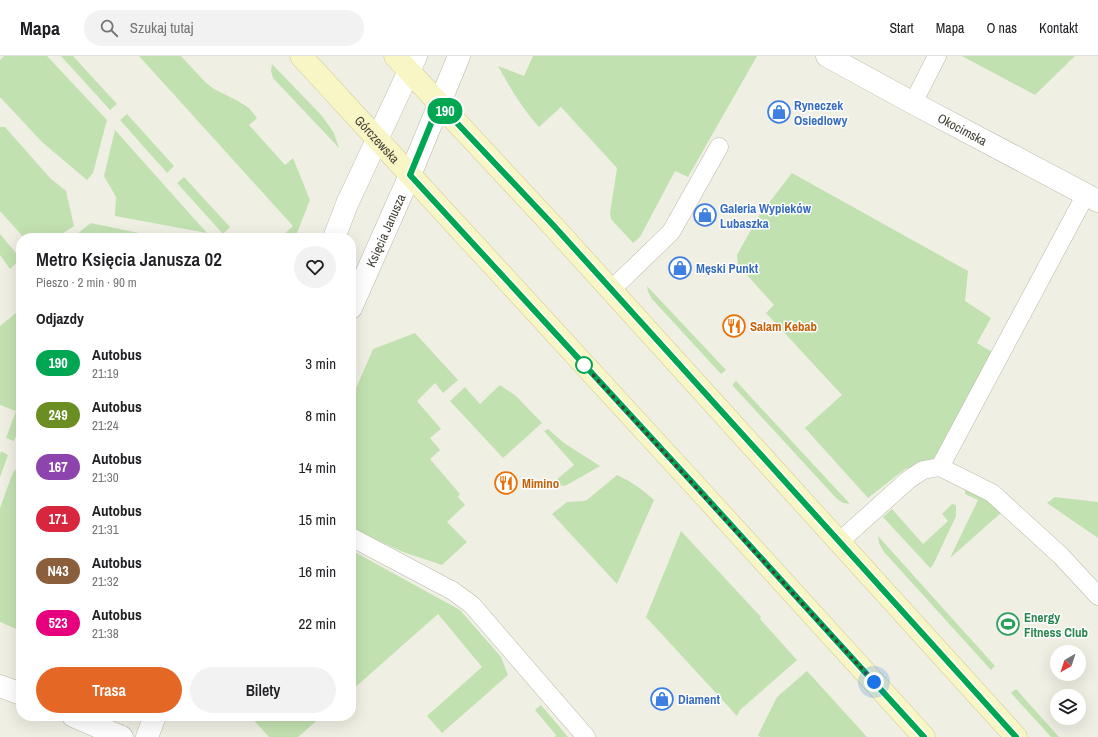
<!DOCTYPE html>
<html lang="pl">
<meta charset="utf-8">
<style>
body{margin:0;font-family:"Archivo Narrow",sans-serif;background:#f2f2f2;color:#202124;height:100vh;display:flex;flex-direction:column;font-size:15px;white-space:nowrap}
*{box-sizing:border-box;margin:0}
p{font-size:13px;color:#757577}
.icon{flex:none;width:22px;height:22px;fill:none;stroke:currentColor;stroke-width:2;stroke-linecap:round;stroke-linejoin:round}
.map{position:relative;flex:1;overflow:hidden}
.sheet{position:absolute;left:16px;top:177px;width:340px;height:488px;display:flex;flex-direction:column;background:#fff;border-radius:16px;box-shadow:0 4px 16px #0002}
.sheet>*{flex:none}
.badge{padding:0 8px;border-radius:13px;font-size:14px;line-height:26px}
.needle{width:26px;rotate:219deg}
.buttons{position:absolute;left:1050px;top:589px;display:grid;gap:8px}
.buttons a{display:grid;place-items:center;width:36px;height:36px;border-radius:50%;background:#fff;box-shadow:0 4px 16px #0002;font-size:20px}
.you{position:absolute;width:20px;height:20px;margin:-10px;border:3px solid #fff;border-radius:50%;background:#1a73e8;box-shadow:0 0 0 6px #1a73e833}
.map>.badge{position:absolute;translate:-50% -50%;box-shadow:0 0 0 2px #fff}
h2{padding:0 20px;font-size:15px;line-height:36px}
.round{display:grid;place-items:center;flex:none;width:42px;height:42px;border-radius:21px;background:#f2f2f2}
.head{display:flex;align-items:center;justify-content:space-between;height:68px;padding:0 20px}
h1{font-size:19px;font-weight:600;line-height:30px}
.button{display:flex;gap:8px;margin-top:auto;padding:8px 20px}
.button a{flex:1;height:46px;border-radius:24px;background:#e56726;color:#fff;font-size:16px;font-weight:600;line-height:46px;text-align:center}
.button a+a{background:#f2f2f2;color:#202124}
ul{padding:0;list-style:none}
li{display:flex;align-items:center;gap:12px;height:52px;padding:0 20px}
li div{flex:1}
li b{display:block;font-size:15px}
li em{font-style:normal}
li .badge{min-width:44px;font-weight:700;text-align:center}
header{display:flex;align-items:center;gap:24px;box-sizing:border-box;height:56px;padding:0 20px;background:#fff;border-bottom:1px solid #e0e0e0}
header strong{font-size:19px}
nav{display:flex;gap:22px;margin-inline-start:auto;font-size:14px}
.search{width:280px;height:36px;background:#f2f2f2;display:flex;align-items:center;gap:10px;box-sizing:border-box;padding:0 14px;border-radius:22px;color:#757577;font-size:15px}
.map>svg:first-child{display:block}
.green{fill:#c2e1b0}
.lines{fill:none;stroke-linecap:round;stroke-linejoin:round}
.service-casing{stroke:#bbb8a8;stroke-width:19}
.minor-casing{stroke:#bbb8a8;stroke-width:23}
.tertiary-casing{stroke:#bbb8a8;stroke-width:23}
.secondary-casing{stroke:#ccc897;stroke-width:23}
.service{stroke:#fff;stroke-width:18}
.minor{stroke:#fff;stroke-width:22}
.tertiary{stroke:#fff;stroke-width:22}
.secondary{stroke:#f9f6c5;stroke-width:22}
.line-casing{stroke:#fff;stroke-width:9}
.line{stroke:#00a651;stroke-width:6}
.walk{stroke:#423f35;stroke-width:4;stroke-dasharray:0 7.2}
.stop-dot{fill:#fff;stroke:#00a651;stroke-width:2}
.labels{text-anchor:middle;stroke-width:3;stroke-linejoin:round;paint-order:stroke}
.shop-label{font-size:13px;font-weight:bold;fill:#366cbe;stroke:#fff;text-anchor:start}
.street-label{font-size:13px;fill:#423f35;stroke:#fff}
.food-label{font-size:13px;font-weight:bold;fill:#c56008;stroke:#fff;text-anchor:start}
.leisure-label{font-size:13px;font-weight:bold;fill:#27864d;stroke:#fff;text-anchor:start}
</style>
<header>
<strong>Mapa</strong>
<div class="search"><svg class="icon" aria-label="search" viewBox="0 0 24 24"><circle cx="10" cy="10" r="6"/><path d="M15 15l6 6"/></svg>Szukaj tutaj</div>
<nav><a>Start</a><a>Mapa</a><a>O nas</a><a>Kontakt</a></nav>
</header>
<div class="map">
<svg width="1098" height="681" viewBox="0 0 1098 681">
<rect width="100%" height="100%" fill="#f0efe4"/>
<!-- green -->
<path class="green" d="M 4,0 L 47,0 L 107,64 L 93,117 L 87,124 L 42,86 L 0,41 L 0,4 Z
M 61,0 L 73,0 L 117,48 L 110,54 Z
M 139,0 L 181,0 L 205,26 L 214,33 L 238,45 L 249,52 L 257,62 L 249,69 L 285,109 L 293,102 L 310,144 L 295,182 L 280,182 L 293,170 Z
M 533,0 L 757,0 L 688,121 L 675,115 L 640,181 L 633,187 L 611,163 L 610,157 L 617,112 L 561,51 L 539,71 C 521,51 511,33 498,10 L 524,20 Z
M 962,0 L 1075,0 L 1035,39 Z
M 272,8 L 322,60 L 334,77 L 339,92 L 273,22 L 271,15 Z
M 127,58 L 174,110 L 167,117 L 120,64 Z
M 0,71 L 5,71 L 50,122 L 66,135 L 74,170 L 56,182 L 24,182 L 0,155 Z
M 115,74 L 207,177 L 115,160 L 116,141 L 104,120 Z
M 792,117 L 968,215 L 965,245 L 991,262 L 977,287 L 992,296 L 933,404 L 905,413 L 868,442 L 805,372 L 842,339 L 766,257 L 774,249 L 738,209 L 737,199 L 758,161 Z
M 184,121 L 230,171 L 223,178 L 177,127 Z
M 91,167 L 153,180 L 155,182 L 72,182 Z
M 0,178 L 21,203 L 10,213 L 0,199 Z
M 647,230 L 726,314 L 721,318 L 652,243 L 648,236 Z
M 21,253 L 21,368 L 14,385 L 6,382 L 16,355 L 0,349 L 0,270 Z
M 415,277 L 458,324 L 443,337 L 435,327 L 417,345 L 441,373 L 430,382 L 440,394 L 430,403 L 460,438 L 458,441 L 465,449 L 447,466 L 467,486 L 442,509 L 403,496 L 351,472 L 351,344 L 373,293 Z
M 736,325 L 850,448 L 843,447 L 836,442 L 733,330 L 733,328 Z
M 500,329 L 516,340 L 542,367 L 503,402 L 450,345 L 465,331 L 480,348 Z
M 548,373 L 564,387 L 600,410 L 567,429 C 561,431 559,429 555,425 L 574,409 L 544,375 Z
M 1,395 L 8,399 L 0,421 L 0,398 Z
M 21,409 L 21,575 L 0,566 L 0,452 L 13,416 Z
M 617,419 C 631,425 643,434 654,444 L 617,528 L 552,458 L 567,446 L 584,445 L 587,444 Z
M 965,432 L 980,439 L 1002,456 L 950,502 L 978,444 L 965,438 Z
M 1055,441 L 1098,446 L 1098,482 L 1047,447 Z
M 952,448 L 956,449 L 956,460 L 933,509 L 930,512 L 883,461 L 892,453 L 923,488 L 948,465 L 942,458 Z
M 681,475 L 761,561 L 760,563 L 797,604 L 740,654 L 737,660 L 646,561 Z
M 878,480 L 995,610 L 991,614 L 884,496 L 879,487 Z
M 351,494 L 460,554 L 501,601 L 508,619 L 442,677 L 427,660 L 482,611 L 438,558 L 351,635 Z
M 807,615 L 867,681 L 760,681 L 758,679 L 777,641 Z
M 1016,633 L 1059,681 L 1051,681 L 1011,637 Z
M 541,649 L 568,681 L 555,681 L 556,679 L 535,654 Z
M 250,660 L 322,660 L 298,681 L 269,681 Z"/>
<g class="lines">
<!-- service casing -->
<g class="service-casing">
<path id="service" d="M 913,47 L 937,0
M 611,234 L 671,176 L 719,91
M 940,411 L 1086,138
M 351,481 L 453,535 L 472,549 L 586,681
M 839,486 L 908,424 L 923,414 L 940,411 L 992,437 L 1061,500 L 1098,540"/>
</g>
<!-- minor casing -->
<g class="minor-casing">
<g id="minor">
<path id="s1" d="M 827,0 L 913,47 L 1098,145"/>
<path d="M 0,630 L 21,638"/>
<path d="M 73,660 L 122,681"/>
</g>
</g>
<!-- tertiary casing -->
<g class="tertiary-casing">
<g id="tertiary">
<path d="M 334,182 L 347,148 L 416,0"/>
<path id="s2" d="M 351,252 L 410,119 L 459,0"/>
<path d="M 147,681 L 155,660"/>
</g>
</g>
<!-- secondary casing -->
<g class="secondary-casing">
<g id="secondary">
<path id="s3" d="M 301,0 L 702,437 L 924,681"/>
<path d="M 395,0 L 553,170 L 1016,681"/>
</g>
</g>
<!-- service -->
<use href="#service" class="service"/>
<!-- minor -->
<use href="#minor" class="minor"/>
<!-- tertiary -->
<use href="#tertiary" class="tertiary"/>
<!-- secondary -->
<use href="#secondary" class="secondary"/>
</g>
<g class="lines">
<!-- line casing -->
<g class="line-casing">
<path id="line" d="M 924,681 L 702,437 L 410,119 L 439,48 L 554,170 L 1016,681"/>
</g>
<!-- line -->
<use href="#line" class="line"/>
<!-- walk -->
<path class="walk" d="M 584,309 L 874,626"/>
</g>
<!-- icons -->
<defs>
<g id="shop-ring" transform="scale(1.15)"><circle r="9.5" fill="#fff" stroke="#3f7fe0" stroke-width="1.5"/><path d="M-5-2.5h2.3a2.7 3.5 0 0 1 5.4 0H5L5.5 6h-11ZM-1.5-2.5h3a1.5 2.3 0 0 0-3 0Z" fill="#3f7fe0"/></g>
<g id="restaurant-ring" transform="scale(1.15)"><circle r="9.5" fill="#fff" stroke="#e8710a" stroke-width="1.5"/><path d="M-5-6h1v4h1v-4h1v4h1v-4h1v5L-1.5 .5V6h-2V.5L-5-1ZM5-6V6H3V1.5H1.5Q1.5-4 5-6Z" fill="#e8710a"/></g>
<g id="stadium-ring" transform="scale(1.15)"><circle r="9.5" fill="#fff" stroke="#2e9e5b" stroke-width="1.5"/><path d="M0-5a6.5 5 0 1 0 0 10a6.5 5 0 1 0 0-10ZM-3.5-1.8h7v3.6h-7Z" fill="#2e9e5b"/></g>
</defs>
<g fill-rule="evenodd">
<use href="#shop-ring" x="779" y="56"/>
<use href="#shop-ring" x="705" y="159"/>
<use href="#shop-ring" x="680" y="212"/>
<use href="#restaurant-ring" x="734" y="270"/>
<use href="#restaurant-ring" x="506" y="427"/>
<use href="#stadium-ring" x="1008" y="568"/>
<use href="#shop-ring" x="662" y="643"/>
</g>
<!-- markers -->
<circle class="stop-dot" cx="584" cy="309" r="8"/>
<g class="labels">
<!-- shop labels -->
<g class="shop-label">
<text x="794" y="54">Ryneczek<tspan x="794" dy="15">Osiedlowy</tspan></text>
<text x="720" y="157">Galeria Wypieków<tspan x="720" dy="15">Lubaszka</tspan></text>
<text x="696" y="217">Męski Punkt</text>
<text x="678" y="648">Diament</text>
</g>
<!-- street labels -->
<g class="street-label">
<text dy="5" stroke="none"><textPath href="#s1" startOffset="154">Okocimska</textPath></text>
<text dy="5" stroke="none"><textPath href="#s3" startOffset="113">Górczewska</textPath></text>
<text dy="5" stroke="none"><textPath href="#s2" startOffset="85">Księcia Janusza</textPath></text>
</g>
<!-- food labels -->
<g class="food-label">
<text x="750" y="275">Salam Kebab</text>
<text x="522" y="432">Mimino</text>
</g>
<!-- leisure labels -->
<g class="leisure-label">
<text x="1024" y="566">Energy<tspan x="1024" dy="15">Fitness Club</tspan></text>
</g>
</g>
</svg>
<div class="buttons">
<a><svg class="needle" viewBox="-14 -14 28 28"><path d="M0-13l5 13h-10z" fill="#e53935"/><path d="M0 13l5-13h-10z" fill="#757577"/></svg></a>
<a><svg class="icon" aria-label="layers" viewBox="0 0 24 24"><path d="M12 4l9 5-9 5-9-5zM3 14l9 5 9-5"/></svg></a>
</div>
<div class="you" style="left:874px;top:626px"></div>
<b class="badge" style="left:445px;top:55px;background:#00a651;color:#fff">190</b>
<section class="sheet">
<div class="head"><div><h1>Metro Księcia Janusza 02</h1><p>Pieszo · 2 min · 90 m</p></div><a class="round"><svg class="icon" aria-label="heart" viewBox="0 0 24 24"><path d="M12 20l-8-8c-3-5 5-10 8-4 3-6 11-1 8 4z"/></svg></a></div>
<h2>Odjazdy</h2>
<ul>
<li><span class="badge" style="background:#00a651;color:#fff">190</span><div><b>Autobus</b><p>21:19</p></div><em>3 min</em></li>
<li><span class="badge" style="background:#6b8e23;color:#fff">249</span><div><b>Autobus</b><p>21:24</p></div><em>8 min</em></li>
<li><span class="badge" style="background:#8e44ad;color:#fff">167</span><div><b>Autobus</b><p>21:30</p></div><em>14 min</em></li>
<li><span class="badge" style="background:#d7263d;color:#fff">171</span><div><b>Autobus</b><p>21:31</p></div><em>15 min</em></li>
<li><span class="badge" style="background:#8b5e3c;color:#fff">N43</span><div><b>Autobus</b><p>21:32</p></div><em>16 min</em></li>
<li><span class="badge" style="background:#e6007e;color:#fff">523</span><div><b>Autobus</b><p>21:38</p></div><em>22 min</em></li>
</ul>
<div class="button"><a>Trasa</a><a>Bilety</a></div>
</section>
</div>
